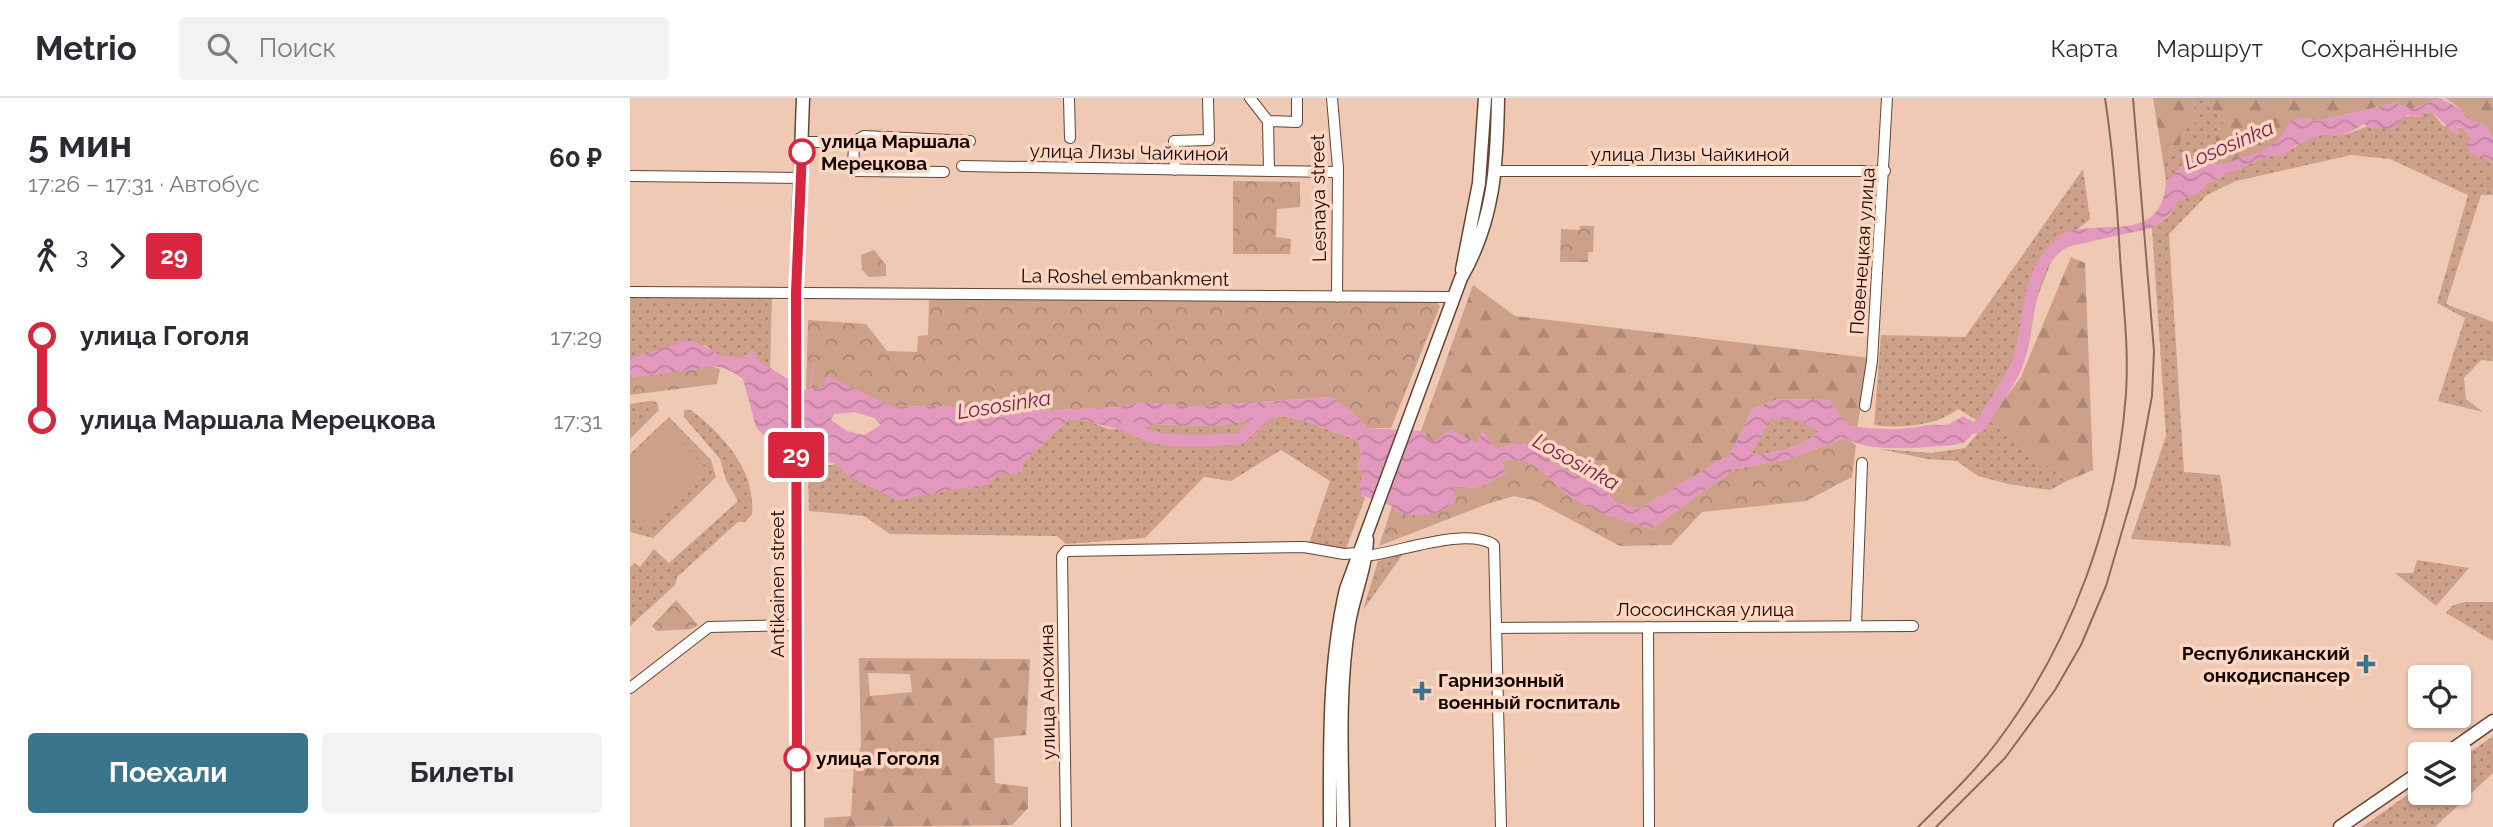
<!DOCTYPE html>
<html lang="ru">
<meta charset="utf-8">
<style>
body{margin:0;font-family:Raleway,sans-serif;background:#f2f2f3;color:#2b2b33;height:100vh;display:flex;flex-direction:column;font-size:26px;white-space:nowrap}
*{box-sizing:border-box;margin:0}
p{font-size:23px;color:#7c7c81}
.icon{flex:none;width:38px;height:38px;fill:none;stroke:currentColor;stroke-width:2;stroke-linecap:round;stroke-linejoin:round}
.map{position:relative;flex:1;overflow:hidden}
.details{display:flex;flex-direction:column;background:#fff;width:630px}
.details>*{flex:none}
.badge{padding:0 14px;border-radius:5px;font-size:24px;line-height:46px}
.tools{position:absolute;left:1778px;top:567px;display:grid;gap:14px}
.tools a{display:grid;place-items:center;width:63px;height:63px;border-radius:7px;background:#fff;box-shadow:0 2px 5px #0004;font-size:35px}
.map>.badge{position:absolute;translate:-50% -50%;box-shadow:0 0 0 4px #fff}
.legs{display:flex;align-items:center;gap:10px;height:77px;padding:0 28px;font-size:23px}
.legs p{margin-inline-start:auto}
.head{display:flex;align-items:center;justify-content:space-between;height:119px;padding:0 28px}
h1{font-size:38px;font-weight:700;line-height:52px}
.button{display:flex;gap:14px;margin-top:auto;padding:14px 28px}
.button a{flex:1;height:80px;border-radius:7px;background:#3a748d;color:#fff;font-size:28px;font-weight:700;line-height:80px;text-align:center}
.button a+a{background:#f2f2f3;color:#2b2b33}
ul{padding:0 28px;list-style:none}
li{display:flex;align-items:center;gap:24px;height:84px;font-size:26px}
li i{display:grid;place-items:center;width:10px;height:100%;margin:0 9px;background:currentColor}
li i::after{content:'';width:18px;height:18px;margin:-9px;border:5px solid;border-radius:50%;background:#fff}
li p{margin-inline-start:auto}
li:first-child i{background:linear-gradient(#0000 50%,currentColor 0)}
li:last-child i{background:linear-gradient(currentColor 50%,#0000 0)}
header{display:flex;align-items:center;gap:42px;box-sizing:border-box;height:98px;padding:0 35px;background:#fff;border-bottom:2px solid #e1e1e2}
header strong{font-size:33px}
nav{display:flex;gap:38px;margin-inline-start:auto;font-size:24px}
.search{width:490px;height:63px;background:#f2f2f3;display:flex;align-items:center;gap:18px;box-sizing:border-box;padding:0 24px;border-radius:7px;color:#7c7c81;font-size:26px}
main{display:flex;flex:1;min-height:0}
.map>svg:first-child{display:block}
.grass{fill:url(#grass-dots)}
.forest{fill:url(#forest-firs);fill-rule:evenodd}
.park{fill:url(#park-crowns)}
.garden{fill:#cca089}
.water{fill:url(#water-waves);fill-rule:evenodd}
.lines{fill:none;stroke-linecap:round;stroke-linejoin:round}
.stream{stroke:#e398bd;stroke-width:2}
.river{stroke:#e398bd;stroke-width:12}
.minor-casing{stroke:#644433;stroke-width:12}
.major-casing{stroke:#644433;stroke-width:15}
.minor{stroke:#fff;stroke-width:10}
.major{stroke:#fff;stroke-width:12}
.rail{stroke:#876d60;stroke-width:2}
.line-1-casing{stroke:#fff;stroke-width:16}
.line-1{stroke:#d7263d;stroke-width:10}
.stop-1-dot{fill:#fff;stroke:#d7263d;stroke-width:3.5}
.poi-dot{fill:#3a748d;stroke:#fed6c2;stroke-width:2.5}
.labels{text-anchor:middle;stroke-width:7;stroke-linejoin:round;paint-order:stroke}
.stop-label{font-size:19px;font-weight:bold;fill:#140803;stroke:#fed6c2;text-anchor:start}
.street-label{font-size:19px;fill:#140803;stroke:#fed6c2}
.poi-label{font-size:19px;font-weight:bold;fill:#140803;stroke:#fed6c2;text-anchor:end}
.water-label{font-size:21px;font-style:italic;fill:#792354;stroke:#fed6c2}
</style>
<header>
<strong>Metrio</strong>
<div class="search"><svg class="icon" aria-label="search" viewBox="0 0 24 24"><circle cx="10" cy="10" r="6"/><path d="M15 15l6 6"/></svg>Поиск</div>
<nav><a>Карта</a><a>Маршрут</a><a>Сохранённые</a></nav>
</header>
<main>
<section class="details">
<div class="head"><div><h1>5 мин</h1><p>17:26 – 17:31 · Автобус</p></div><b>60 ₽</b></div>
<div class="legs"><svg class="icon" aria-label="walk" viewBox="0 0 24 24"><circle cx="13" cy="4" r="2"/><path d="M13 8l-2 6 4 7M11 14l-3 7M7 12l3-4h3l4 4"/></svg>3<svg class="icon" aria-label="forward" viewBox="0 0 24 24"><path d="M9 5l7 7-7 7"/></svg><b class="badge" style="background:#d7263d;color:#fff">29</b></div>
<ul>
<li><i style="color:#d7263d"></i><b>улица Гоголя</b><p>17:29</p></li>
<li><i style="color:#d7263d"></i><b>улица Маршала Мерецкова</b><p>17:31</p></li>
</ul>
<div class="button"><a>Поехали</a><a>Билеты</a></div>
</section>
<div class="map">
<svg width="1863" height="729" viewBox="0 0 1863 729">
<defs>
<pattern id="grass-dots" width="8" height="8" patternUnits="userSpaceOnUse" patternTransform="scale(1.75)"><rect width="8" height="8" fill="#cca089"/><path d="M2 2h.1M6 6h.1" fill="none" stroke="#ae8875" stroke-width="1.8" stroke-linecap="round"/></pattern>
<pattern id="forest-firs" width="22" height="20" patternUnits="userSpaceOnUse" patternTransform="scale(1.75)"><rect width="22" height="20" fill="#cca089"/><path d="M5 1l3.5 6h-7zM16 11l3.5 6h-7z" fill="#ae8875"/></pattern>
<pattern id="park-crowns" width="20" height="18" patternUnits="userSpaceOnUse" patternTransform="scale(1.75)"><rect width="20" height="18" fill="#cca089"/><path d="M2 6a3 3 0 1 1 6 0M12 15a3 3 0 1 1 6 0" fill="none" stroke="#ae8875"/></pattern>
<pattern id="water-waves" width="16" height="10" patternUnits="userSpaceOnUse" patternTransform="scale(1.75)"><rect width="16" height="10" fill="#e398bd"/><path d="M0 5q4-4 8 0t8 0" fill="none" stroke="#c282a1"/></pattern>
</defs>
<rect width="100%" height="100%" fill="#f0c9b5"/>
<!-- grass -->
<path class="grass" d="M 1563,0 L 1578,0 L 1579,8 L 1586,14 L 1598,33 L 1588,30 L 1589,47 L 1576,64 L 1560,61 L 1536,83 L 1532,56 L 1548,50 L 1556,31 L 1566,26 Z
M 1802,14 L 1813,28 L 1833,30 L 1842,41 L 1841,55 L 1863,64 L 1863,97 L 1851,97 L 1816,206 L 1863,224 L 1863,263 L 1851,262 L 1834,280 L 1836,301 L 1853,314 L 1808,303 L 1835,220 L 1807,205 L 1838,97 L 1760,61 L 1721,57 L 1606,83 L 1577,97 L 1539,136 L 1554,374 L 1590,377 L 1601,448 L 1501,441 L 1536,338 L 1522,130 L 1542,115 L 1546,104 L 1571,94 L 1576,85 L 1590,81 L 1594,75 C 1615,74 1631,53 1652,58 C 1664,49 1680,38 1695,36 C 1703,35 1710,38 1717,36 C 1743,27 1761,15 1791,19 L 1792,15 Z
M 1453,71 L 1460,121 L 1427,149 L 1380,269 L 1348,323 L 1328,311 C 1306,328 1272,331 1244,327 L 1251,237 L 1335,239 Z
M 0,198 L 142,200 L 140,271 L 126,261 L 124,252 L 110,261 L 87,257 L 75,247 L 0,261 Z
M 20,303 L 27,304 L 29,312 L 0,341 L 0,306 Z
M 54,312 L 61,312 C 93,337 126,372 122,416 L 115,424 L 108,424 L 47,479 L 45,487 L 0,528 L 0,469 L 5,465 L 10,469 L 24,451 L 39,465 L 108,403 L 96,382 L 90,361 L 54,319 Z
M 651,318 L 672,322 L 729,343 L 731,357 L 727,369 L 733,376 L 731,397 L 735,400 L 714,456 L 679,445 L 700,383 L 651,352 L 601,383 L 574,379 L 515,440 L 436,446 L 427,438 L 260,436 L 234,418 L 179,413 L 178,371 L 206,366 L 220,379 L 371,374 L 381,378 L 392,373 L 393,364 L 439,321 L 456,322 L 479,331 L 509,332 L 521,326 L 585,328 Z
M 39,319 L 81,362 L 86,379 L 23,440 L 0,434 L 0,356 Z
M 1140,321 L 1169,322 L 1190,333 C 1169,350 1147,356 1120,357 Z
M 1359,322 L 1437,383 L 1420,392 L 1378,386 L 1348,378 L 1327,363 L 1297,361 L 1250,351 L 1302,355 L 1335,350 Z
M 773,456 L 733,512 L 748,463 Z
M 1787,462 L 1839,470 L 1806,508 L 1765,475 L 1783,475 Z
M 1834,504 L 1863,504 L 1863,543 L 1816,515 L 1822,508 Z
M 1863,638 L 1863,675 L 1805,729 L 1732,729 L 1790,688 L 1790,695 L 1829,695 L 1829,662 Z"/>
<!-- forest -->
<path class="forest" d="M 1523,0 L 1563,0 L 1566,26 L 1556,31 L 1548,50 L 1532,56 Z
M 1578,0 L 1810,0 L 1782,11 L 1765,5 L 1688,23 L 1678,20 C 1652,39 1616,73 1581,66 C 1588,57 1590,50 1585,40 L 1588,30 L 1597,32 L 1586,14 L 1579,8 Z
M 1815,0 L 1863,0 L 1863,40 L 1856,28 L 1835,20 L 1831,11 Z
M 1441,159 L 1455,165 L 1463,372 L 1437,383 L 1359,322 L 1391,279 Z
M 843,187 L 885,218 L 1240,260 L 1227,329 L 1219,328 L 1199,302 L 1148,301 L 1122,311 L 1100,356 L 1009,411 L 984,404 L 971,386 L 944,377 L 891,344 L 866,351 L 852,333 L 847,345 L 803,344 L 791,333 Z
M 229,560 L 400,561 L 396,637 L 364,640 L 365,685 L 398,689 L 398,710 L 382,727 L 194,729 L 194,720 L 221,718 L 224,667 L 231,648 ZM 238,575 L 280,576 L 282,594 L 240,598 Z"/>
<!-- park -->
<path class="park" d="M 603,83 L 670,84 L 670,109 L 647,111 L 646,139 L 661,141 L 660,156 L 603,156 Z
M 950,128 L 964,128 L 963,154 L 958,154 L 958,164 L 930,164 L 931,131 L 950,132 Z
M 244,152 L 256,167 L 256,178 L 239,179 L 232,172 L 231,157 Z
M 803,201 L 810,208 L 761,330 L 737,330 L 720,312 L 701,299 L 561,309 L 513,304 L 491,309 L 378,314 L 309,308 L 263,309 L 198,279 L 194,289 L 176,292 L 178,222 L 236,226 L 257,253 L 287,254 L 288,238 L 298,237 L 299,202 Z
M 79,267 L 90,271 L 87,286 L 0,297 L 0,279 L 70,271 Z
M 1216,340 L 1226,347 L 1222,379 L 1176,403 L 1072,414 L 1041,447 L 990,448 L 906,403 L 884,398 L 857,406 L 749,448 L 762,408 L 824,388 L 848,390 L 876,375 L 871,363 C 903,351 924,391 949,404 C 971,415 998,422 1021,431 L 1105,371 L 1158,361 Z
M 46,502 L 68,527 L 61,531 L 27,533 L 22,528 Z"/>
<!-- garden -->
<path class="garden" d="M 35,327 L 77,371 L 18,428 L 0,410 L 0,360 Z"/>
<!-- water -->
<path class="water" d="M 1810,0 L 1831,11 L 1835,20 L 1856,28 L 1863,40 L 1863,64 L 1841,55 L 1836,45 L 1842,41 L 1833,30 L 1826,28 L 1830,36 L 1826,37 L 1802,14 L 1793,15 L 1791,19 L 1777,17 L 1762,31 L 1740,30 L 1734,26 C 1722,33 1709,42 1694,36 L 1666,47 L 1652,59 C 1631,53 1615,74 1594,75 L 1590,81 L 1576,85 L 1571,94 L 1546,104 L 1542,114 L 1522,130 L 1431,150 L 1426,139 C 1465,116 1532,152 1536,83 L 1560,61 L 1576,64 L 1589,47 L 1586,59 L 1581,66 C 1592,68 1598,64 1608,61 C 1632,55 1649,47 1660,23 L 1678,20 L 1688,23 L 1765,5 L 1782,11 Z
M 53,243 C 69,243 73,248 86,255 C 92,259 102,259 110,261 L 124,252 L 126,261 L 176,292 L 194,289 L 197,278 L 264,309 L 309,308 L 378,314 L 490,309 L 513,304 L 561,309 L 701,299 L 720,312 L 737,330 L 791,333 L 803,344 L 820,331 L 847,345 L 852,333 L 866,351 L 891,344 L 944,377 L 971,386 L 984,404 L 1009,411 L 1100,356 L 1122,311 L 1148,301 L 1199,302 L 1219,328 C 1245,331 1266,333 1292,328 C 1314,324 1311,333 1333,318 L 1350,328 L 1335,344 L 1324,347 C 1295,349 1239,356 1216,340 L 1158,361 L 1105,371 L 1021,431 C 997,424 972,417 949,404 C 925,391 902,351 871,364 L 876,375 L 848,390 L 824,388 L 826,402 C 812,418 786,420 766,414 L 762,408 L 731,397 L 728,390 L 733,376 L 727,369 L 731,357 L 729,343 L 672,322 L 651,318 L 585,328 L 521,326 L 508,335 C 484,332 462,322 439,321 L 393,364 L 392,373 L 381,378 L 371,374 L 359,386 L 267,402 L 220,379 L 206,366 L 146,351 L 126,329 L 113,281 C 101,272 85,264 70,271 L 0,279 L 0,261 ZM 225,314 L 244,320 L 251,327 L 234,337 L 217,333 L 201,322 L 204,316 ZM 1140,321 L 1169,322 L 1189,334 C 1169,350 1147,356 1121,357 Z"/>
<g class="lines">
<!-- stream -->
<path class="stream" d="M 180,291 L 184,265"/>
<!-- river -->
<path class="river" d="M 496,327 C 528,349 573,342 609,341 L 642,311
M 1335,332 L 1350,328 C 1361,310 1375,292 1384,273 C 1405,230 1389,161 1443,140"/>
<!-- minor casing -->
<g class="minor-casing">
<path id="minor" d="M 439,0 L 440,40
M 620,0 L 638,23
M 702,0 L 708,70 L 707,199
M 172,44 L 224,44 L 234,38 L 340,43
M 224,44 L 223,73 L 314,74
M 332,68 L 708,74
M 545,72 L 544,43 L 579,42 L 578,0
M 639,73 L 638,23 L 667,24 L 667,0
M 866,73 L 1255,73
M 0,78 L 172,80
M 0,194 L 824,199
M 1235,308 L 1242,263 L 1257,0
M 736,458 C 767,455 837,428 864,447 L 871,729
M 1226,528 L 1232,365
M 1018,529 L 1019,729
M 866,530 L 1283,528
M 0,590 L 79,529 L 166,527
M 436,729 L 432,458 L 436,453 L 674,449 L 714,456 L 727,455"/>
</g>
<!-- major casing -->
<g class="major-casing">
<path id="major" d="M 832,172 L 849,85 L 855,0
M 1816,656 L 1863,623
M 168,729 L 166,195 L 173,0
M 700,729 C 700,649 698,569 716,491 L 831,180 C 865,121 867,65 868,0
M 713,729 C 712,661 708,592 719,525 C 724,496 736,470 737,441
M 1710,729 L 1790,674"/>
</g>
<!-- minor -->
<use href="#minor" class="minor"/>
<!-- major -->
<use href="#major" class="major"/>
<!-- rail -->
<path class="rail" d="M 1288,729 C 1315,702 1344,675 1367,644 C 1442,545 1487,419 1496,296 C 1499,249 1493,204 1490,158 C 1487,105 1483,52 1475,0
M 1306,729 L 1375,660 L 1425,592 L 1451,547 L 1476,488 L 1505,389 L 1522,298 L 1524,253 L 1503,0"/>
</g>
<g class="lines">
<!-- line-1 casing -->
<g class="line-1-casing">
<path id="line-1" d="M 167,660 L 166,195 L 172,54"/>
</g>
<!-- line-1 -->
<use href="#line-1" class="line-1"/>
</g>
<!-- markers -->
<g class="stop-1-dot">
<circle cx="172" cy="54" r="12"/>
<circle cx="167" cy="660" r="12"/>
</g>
<g class="poi-dot">
<path d="M1732.5 555.5h7v7h7v7h-7v7h-7v-7h-7v-7h7z"/>
<path d="M788.5 582.5h7v7h7v7h-7v7h-7v-7h-7v-7h7z"/>
</g>
<g class="labels">
<!-- stop labels -->
<g class="stop-label">
<text x="191" y="50">улица Маршала<tspan x="191" dy="22">Мерецкова</tspan></text>
<text x="186" y="667">улица Гоголя</text>
</g>
<!-- street labels -->
<g class="street-label">
<text transform="translate(499 54) rotate(1)" y="7">улица Лизы Чайкиной</text>
<text x="1060" y="63">улица Лизы Чайкиной</text>
<text transform="translate(688 100) rotate(-91)" y="7">Lesnaya street</text>
<text transform="translate(1232 153) rotate(-86)" y="7">Повенецкая улица</text>
<text transform="translate(495 179) rotate(1)" y="7">La Roshel embankment</text>
<text transform="translate(147 486) rotate(-90)" y="7">Antikainen street</text>
<text x="1075" y="518">Лососинская улица</text>
<text transform="translate(417 594) rotate(-91)" y="7">улица Анохина</text>
</g>
<!-- poi labels -->
<g class="poi-label">
<text x="1720" y="562">Республиканский<tspan x="1720" dy="22">онкодиспансер</tspan></text>
<text x="808" y="589" text-anchor="start">Гарнизонный<tspan x="808" dy="22">военный госпиталь</tspan></text>
</g>
<!-- water labels -->
<g class="water-label">
<text transform="translate(1599 47) rotate(-23)" y="7">Lososinka</text>
<text transform="translate(374 307) rotate(-9)" y="7">Lososinka</text>
<text transform="translate(946 364) rotate(29)" y="7">Lososinka</text>
</g>
</g>
</svg>
<div class="tools">
<a><svg class="icon" aria-label="locate" viewBox="0 0 24 24"><circle cx="12" cy="12" r="6"/><path d="M12 2v4M12 18v4M2 12h4M18 12h4"/></svg></a>
<a><svg class="icon" aria-label="layers" viewBox="0 0 24 24"><path d="M12 4l9 5-9 5-9-5zM3 14l9 5 9-5"/></svg></a>
</div>
<b class="badge" style="left:166px;top:357px;background:#d7263d;color:#fff">29</b>
</div>
</main>
